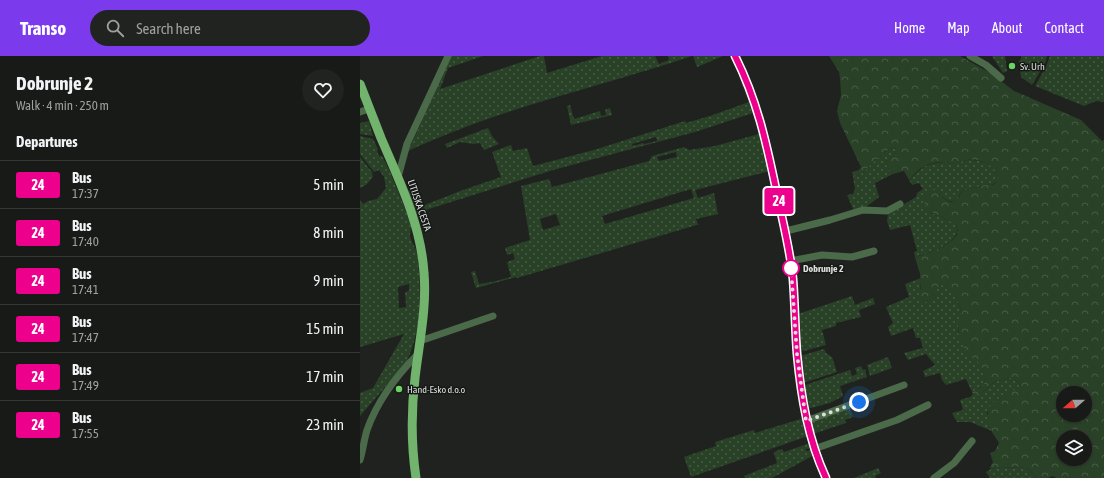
<!DOCTYPE html>
<meta charset="utf-8">
<style>
body{margin:0;font-family:"Asap Condensed",sans-serif;background:#212320;color:#f1f3f6;height:100vh;display:flex;flex-direction:column;font-size:15px;white-space:nowrap}
*{box-sizing:border-box;margin:0}
p{font-size:13px;color:#9fa1a1}
.icon{flex:none;width:22px;height:22px;fill:none;stroke:currentColor;stroke-width:2;stroke-linecap:round;stroke-linejoin:round}
.map{position:relative;flex:1;overflow:hidden}
.side{display:flex;flex-direction:column;background:#181a17;width:360px}
.side>*{flex:none}
.badge{padding:0 8px;border-radius:3px;font-size:14px;line-height:26px}
.needle{width:26px;rotate:250deg}
.tools{position:absolute;left:696px;top:330px;display:grid;gap:8px}
.tools a{display:grid;place-items:center;width:36px;height:36px;border-radius:50%;background:#181a17;box-shadow:0 1px 3px #0004,0 0 0 1px #363836;font-size:20px}
.you{position:absolute;width:20px;height:20px;margin:-10px;border:3px solid #fff;border-radius:50%;background:#1a73e8;box-shadow:0 0 0 6px #1a73e833}
.map>.badge{position:absolute;translate:-50% -50%;box-shadow:0 0 0 2px #fff}
h2{padding:0 16px;font-size:15px;line-height:36px}
.round{display:grid;place-items:center;flex:none;width:42px;height:42px;border-radius:21px;background:#212320}
.headline{display:flex;align-items:center;justify-content:space-between;height:68px;padding:0 16px}
h1{font-size:19px;font-weight:700;line-height:30px}
ul{padding:0;list-style:none}
li{display:flex;align-items:center;gap:12px;height:48px;padding:0 16px;border-top:1px solid #363836}
li div{flex:1}
li b{display:block;font-size:15px}
li em{font-style:normal}
li .badge{min-width:44px;font-weight:700;text-align:center}
header{display:flex;align-items:center;gap:24px;box-sizing:border-box;height:56px;padding:0 20px;background:#7c3aed;color:#fff}
header strong{font-size:19px}
nav{display:flex;gap:22px;margin-inline-start:auto;font-size:14px}
.search{width:280px;height:36px;background:#212320;display:flex;align-items:center;gap:10px;box-sizing:border-box;padding:0 14px;border-radius:22px;color:#9fa1a1;font-size:15px}
main{display:flex;flex:1;min-height:0}
.map>svg:first-child{display:block}
.grass{fill:url(#grass-dots);fill-rule:evenodd}
.forest{fill:url(#forest-crowns);fill-rule:evenodd}
.lines{fill:none;stroke-linecap:round;stroke-linejoin:round}
.minor{stroke:#4b6a49;stroke-width:7}
.major{stroke:#72b36d;stroke-width:9}
.line-casing{stroke:#fff;stroke-width:9}
.line{stroke:#ed018c;stroke-width:6}
.walk{stroke:#dddfdd;stroke-width:4;stroke-dasharray:0 7.2}
.poi-dot{fill:#6ad364;stroke:#161916;stroke-width:1.5}
.stop-dot{fill:#fff;stroke:#ed018c;stroke-width:2}
.labels{text-anchor:middle;stroke-width:3;stroke-linejoin:round;paint-order:stroke}
.poi-label{font-size:10px;fill:#dddfdd;stroke:#161916;text-anchor:start}
.street-label{font-size:10px;fill:#dddfdd;stroke:#161916}
.stop-label{font-size:10px;font-weight:bold;fill:#dddfdd;stroke:#161916;text-anchor:start}
</style>
<header>
<strong>Transo</strong>
<div class="search"><svg class="icon" aria-label="search" viewBox="0 0 24 24"><circle cx="10" cy="10" r="6"/><path d="M15 15l6 6"/></svg>Search here</div>
<nav><a>Home</a><a>Map</a><a>About</a><a>Contact</a></nav>
</header>
<main>
<section class="side">
<div class="headline"><div><h1>Dobrunje 2</h1><p>Walk · 4 min · 250 m</p></div><a class="round"><svg class="icon" aria-label="heart" viewBox="0 0 24 24"><path d="M12 20l-8-8c-3-5 5-10 8-4 3-6 11-1 8 4z"/></svg></a></div>
<h2>Departures</h2>
<ul>
<li><span class="badge" style="background:#ed018c;color:#fff">24</span><div><b>Bus</b><p>17:37</p></div><em>5 min</em></li>
<li><span class="badge" style="background:#ed018c;color:#fff">24</span><div><b>Bus</b><p>17:40</p></div><em>8 min</em></li>
<li><span class="badge" style="background:#ed018c;color:#fff">24</span><div><b>Bus</b><p>17:41</p></div><em>9 min</em></li>
<li><span class="badge" style="background:#ed018c;color:#fff">24</span><div><b>Bus</b><p>17:47</p></div><em>15 min</em></li>
<li><span class="badge" style="background:#ed018c;color:#fff">24</span><div><b>Bus</b><p>17:49</p></div><em>17 min</em></li>
<li><span class="badge" style="background:#ed018c;color:#fff">24</span><div><b>Bus</b><p>17:55</p></div><em>23 min</em></li>
</ul>
</section>
<div class="map">
<svg width="744" height="422" viewBox="0 0 744 422">
<defs>
<pattern id="grass-dots" width="8" height="8" patternUnits="userSpaceOnUse"><rect width="8" height="8" fill="#294127"/><path d="M2 2h.1M6 6h.1" fill="none" stroke="#485c46" stroke-width="1.8" stroke-linecap="round"/></pattern>
<pattern id="forest-crowns" width="20" height="18" patternUnits="userSpaceOnUse"><rect width="20" height="18" fill="#294127"/><path d="M2 6a3 3 0 1 1 6 0M12 15a3 3 0 1 1 6 0" fill="none" stroke="#485c46"/></pattern>
</defs>
<rect width="100%" height="100%" fill="#20221f"/>
<!-- grass -->
<path class="grass" d="M 91,0 L 123,0 L 88,12 L 80,33 L 180,0 L 184,0 L 187,17 L 242,0 L 295,0 L 299,8 L 309,4 L 308,0 L 332,0 C 237,32 139,52 48,95 L 61,67 L 62,62 Z
M 333,0 L 363,0 L 337,11 Z
M 632,0 L 645,0 L 647,15 L 643,17 Z
M 661,0 L 687,0 L 685,7 L 672,29 L 661,21 L 659,5 L 661,3 Z
M 690,0 L 744,0 L 744,46 L 736,45 L 724,50 L 675,30 L 686,11 Z
M 381,26 C 393,33 406,99 410,115 L 335,134 L 338,142 L 354,137 L 358,158 L 336,163 L 338,168 L 340,168 L 157,222 L 156,221 L 116,232 L 111,216 L 115,215 L 119,228 L 132,226 L 151,221 L 147,206 L 155,203 L 153,197 L 147,199 L 145,192 L 170,184 L 161,130 L 189,123 L 192,131 L 289,105 L 292,100 L 324,91 L 329,94 L 355,90 L 399,78 L 393,57 L 335,76 L 193,114 L 59,156 L 61,162 L 59,163 L 48,134 L 50,133 L 57,152 L 103,134 L 141,121 L 132,96 L 151,89 L 153,95 L 167,92 L 173,110 L 234,94 L 325,65 L 326,67 L 350,60 L 389,46 ZM 296,81 L 297,85 L 284,88 L 283,87 L 273,90 L 272,88 ZM 316,96 L 317,101 L 299,105 L 297,101 ZM 331,133 L 334,142 L 245,168 L 242,160 ZM 196,158 L 200,169 L 183,174 L 180,163 Z
M 210,49 L 214,63 L 240,55 L 241,60 L 246,59 L 245,54 L 250,52 L 252,59 L 211,69 L 207,50 Z
M 9,65 L 13,80 L 0,78 L 0,67 Z
M 128,72 L 132,80 L 139,88 L 124,94 L 120,87 L 113,88 L 100,86 L 87,92 L 85,88 Z
M 0,80 L 13,83 L 18,93 L 17,95 L 19,100 L 22,100 L 29,113 L 50,165 C 52,171 50,175 50,180 C 51,186 56,192 57,197 C 59,203 58,210 59,216 C 61,246 60,279 46,307 L 0,360 L 0,337 L 13,332 L 44,278 L 0,291 L 0,144 L 3,148 L 8,145 L 17,143 L 26,132 L 24,121 L 19,114 L 14,116 L 0,98 ZM 49,228 L 49,235 L 45,236 L 46,251 L 39,252 L 38,231 Z
M 532,91 L 536,93 L 538,96 L 527,105 L 526,109 L 533,118 L 515,127 L 519,141 L 506,151 L 494,155 L 487,139 L 493,138 L 495,133 L 493,121 L 504,116 L 515,104 Z
M 0,101 L 12,116 L 13,121 L 6,129 L 0,132 Z
M 606,104 C 621,103 639,108 638,125 L 631,129 L 628,128 L 602,135 C 600,137 599,141 597,144 C 591,149 582,141 579,137 L 571,157 C 577,159 594,165 596,170 C 604,186 566,198 555,201 L 554,196 L 557,195 L 550,169 L 530,174 L 527,165 L 528,158 L 556,141 L 557,137 L 563,133 L 559,127 L 552,129 L 549,124 L 563,111 L 571,108 L 584,106 L 594,108 Z
M 561,222 L 560,233 C 564,233 569,233 573,233 C 576,232 579,229 582,229 C 593,230 600,249 602,258 C 589,287 613,292 623,313 C 624,317 625,322 625,326 L 620,332 L 612,336 L 606,323 L 586,329 L 582,324 L 580,317 L 565,321 L 563,315 L 575,309 L 566,298 L 548,304 L 544,297 L 563,292 L 560,282 L 556,282 L 553,272 L 531,280 L 528,271 L 533,267 L 526,251 L 549,241 L 545,228 Z
M 492,240 L 495,249 L 513,242 L 515,248 L 499,254 L 501,261 L 476,267 L 476,270 L 462,274 L 466,289 L 444,295 L 441,294 L 438,258 Z
M 464,293 L 466,297 L 472,301 L 477,316 L 449,325 L 445,326 L 442,324 L 440,300 Z
M 528,301 L 532,312 L 510,320 L 507,309 Z
M 501,310 L 503,314 L 505,313 L 507,321 L 480,330 L 483,340 L 470,347 L 447,353 L 443,332 L 445,329 L 490,314 L 492,320 L 497,318 L 495,312 Z
M 654,321 L 660,330 L 627,356 L 632,375 L 610,366 L 597,366 L 592,357 L 603,354 L 600,344 L 610,341 L 613,338 L 621,338 L 634,326 Z
M 489,350 L 493,361 L 485,364 L 486,367 L 453,378 L 451,365 Z
M 444,362 L 448,380 L 331,421 L 324,401 L 356,390 L 355,386 L 394,374 L 395,377 Z
M 450,387 L 452,392 L 446,393 L 446,395 L 452,394 L 454,399 L 412,422 L 385,422 L 384,420 L 417,407 L 414,397 L 416,395 L 422,393 L 424,396 Z
M 641,411 L 667,412 L 677,422 L 630,422 L 626,416 L 631,413 Z
M 518,412 L 521,417 L 515,420 L 516,422 L 494,422 Z"/>
<!-- forest -->
<path class="forest" d="M 469,0 L 600,0 L 632,18 L 654,35 L 721,64 L 742,85 L 744,84 L 744,422 L 696,422 L 693,420 L 688,422 L 677,422 L 667,412 L 641,411 L 631,413 L 630,411 L 633,406 L 630,397 L 635,395 L 639,387 C 637,383 634,380 632,376 C 620,343 637,346 660,330 L 654,321 L 634,326 L 621,338 L 613,338 L 612,336 L 620,332 L 625,326 L 623,313 L 618,306 L 607,297 L 599,281 L 598,265 L 602,258 C 599,246 594,234 582,229 L 575,233 L 576,242 C 571,245 566,248 561,245 L 560,218 L 555,201 C 565,199 609,184 595,169 C 585,157 559,162 565,136 C 579,126 583,151 595,145 C 599,143 600,138 602,135 L 628,128 L 632,129 L 638,125 C 639,110 621,102 607,104 C 603,104 599,107 595,108 C 591,108 587,106 583,106 C 577,106 571,107 565,110 C 559,112 554,119 549,124 L 544,115 L 533,118 L 526,109 L 527,105 L 537,96 L 536,93 L 532,91 L 515,104 L 504,116 L 493,121 L 492,116 L 499,114 L 501,111 L 480,67 L 477,55 L 481,39 L 480,22 L 479,16 ZM 703,337 L 725,337 L 725,359 L 703,359 ZM 703,381 L 725,381 L 725,403 L 703,403 Z"/>
<g class="lines">
<!-- minor -->
<path class="minor" d="M 375,0 C 397,44 406,85 416,133 C 422,163 430,192 433,223 C 439,293 435,356 466,422
M 610,0 L 626,9 L 641,22
M 0,56 L 9,53
M 38,121 L 47,88 L 88,0
M 426,175 L 470,164 L 503,154 L 527,155 L 540,148
M 430,205 L 462,199 L 492,201 L 514,195
M 60,285 L 133,260
M 446,365 L 544,329
M 454,393 L 537,364 L 568,349
M 0,404 C 3,394 4,384 7,374 C 17,346 37,319 58,298
M 574,422 L 594,407 L 612,385"/>
<!-- major -->
<path class="major" d="M 0,28 C 7,46 14,64 21,82 C 40,126 61,169 64,217 C 67,252 59,287 55,322 C 51,356 51,388 56,422"/>
</g>
<g class="lines">
<!-- line casing -->
<g class="line-casing">
<path id="line" d="M 375,0 C 397,44 406,85 416,133 C 422,163 430,192 433,223 C 435,248 435,273 437,298 C 441,341 448,383 466,422"/>
</g>
<!-- line -->
<use href="#line" class="line"/>
<!-- walk -->
<path class="walk" d="M 431,212 L 437,298 L 446,365 L 499,346"/>
</g>
<!-- markers -->
<g class="poi-dot">
<circle cx="652" cy="10" r="4"/>
<circle cx="39" cy="333" r="4"/>
</g>
<circle class="stop-dot" cx="431" cy="212" r="8"/>
<g class="labels">
<!-- poi labels -->
<g class="poi-label">
<text x="660" y="14">Sv. Urh</text>
<text x="47" y="337">Hand-Esko d.o.o</text>
</g>
<!-- street labels -->
<g class="street-label">
<text transform="translate(60 149) rotate(71)" y="4">LITIJSKA CESTA</text>
</g>
<!-- stop labels -->
<g class="stop-label">
<text x="443" y="216">Dobrunje 2</text>
</g>
</g>
</svg>
<div class="tools">
<a><svg class="needle" viewBox="-14 -14 28 28"><path d="M0-13l5 13h-10z" fill="#e53935"/><path d="M0 13l5-13h-10z" fill="#9fa1a1"/></svg></a>
<a><svg class="icon" aria-label="layers" viewBox="0 0 24 24"><path d="M12 4l9 5-9 5-9-5zM3 14l9 5 9-5"/></svg></a>
</div>
<div class="you" style="left:499px;top:346px"></div>
<b class="badge" style="left:419px;top:145px;background:#ed018c;color:#fff">24</b>
</div>
</main>
